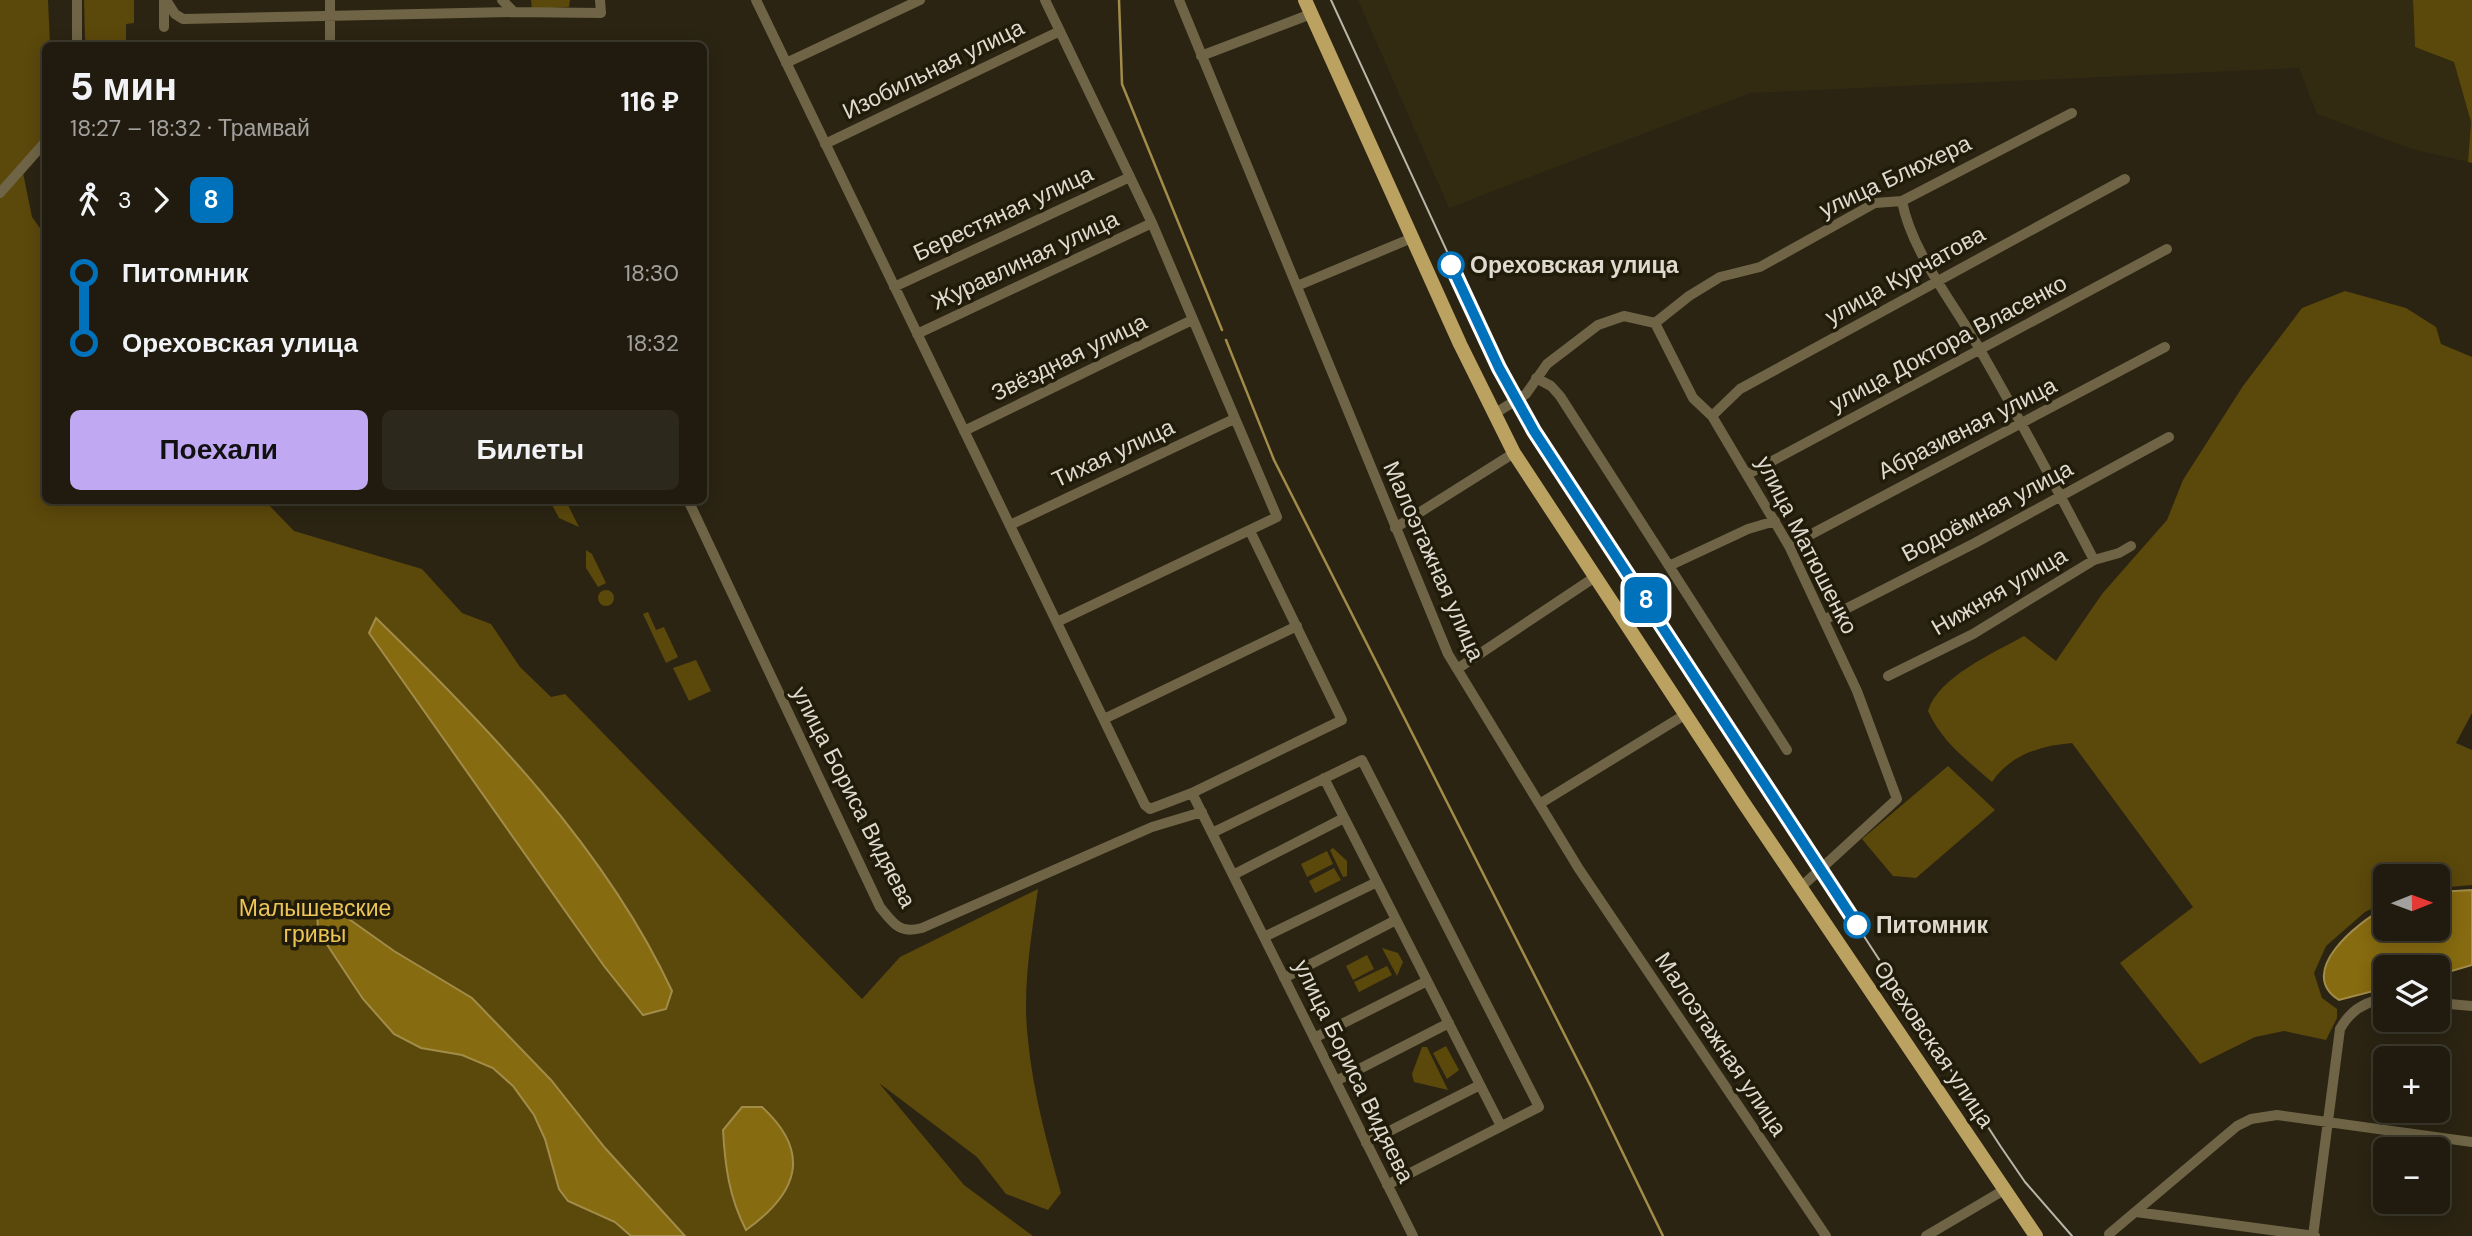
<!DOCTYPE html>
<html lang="ru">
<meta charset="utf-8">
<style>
body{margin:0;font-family:"DM Sans",sans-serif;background:#2d281c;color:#f1f3f6;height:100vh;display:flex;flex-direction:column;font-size:26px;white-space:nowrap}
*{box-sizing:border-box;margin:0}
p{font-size:23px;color:#a2a19e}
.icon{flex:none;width:38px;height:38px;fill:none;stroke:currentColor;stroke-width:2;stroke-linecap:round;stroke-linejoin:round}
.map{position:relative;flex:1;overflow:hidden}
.sheet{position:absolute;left:42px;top:42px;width:665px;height:462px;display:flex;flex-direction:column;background:#201b0e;border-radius:10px;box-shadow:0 4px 18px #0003,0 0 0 2px #3d392e}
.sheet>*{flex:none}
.badge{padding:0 14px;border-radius:10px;font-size:24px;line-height:46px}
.needle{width:46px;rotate:89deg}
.fabs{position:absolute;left:2373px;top:864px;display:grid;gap:14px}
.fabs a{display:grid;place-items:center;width:77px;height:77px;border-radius:10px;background:#201b0e;box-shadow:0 4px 18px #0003,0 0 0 2px #3d392e;font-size:35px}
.map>.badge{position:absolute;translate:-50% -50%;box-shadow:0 0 0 4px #fff}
.legs{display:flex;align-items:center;gap:10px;height:77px;padding:0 28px;font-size:23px}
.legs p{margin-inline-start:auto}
.headline{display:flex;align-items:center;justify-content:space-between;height:119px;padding:0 28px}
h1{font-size:38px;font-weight:800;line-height:52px}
.primary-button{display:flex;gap:14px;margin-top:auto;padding:14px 28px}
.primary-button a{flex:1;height:80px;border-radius:10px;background:#c1a8f3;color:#111;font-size:28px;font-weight:800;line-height:80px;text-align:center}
.primary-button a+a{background:#2d281c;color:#f1f3f6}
ul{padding:0 28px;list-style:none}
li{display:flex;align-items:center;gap:24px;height:70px;font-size:26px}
li i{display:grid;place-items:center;width:10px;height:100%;margin:0 9px;background:currentColor}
li i::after{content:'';width:18px;height:18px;margin:-9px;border:5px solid;border-radius:50%;background:#201b0e}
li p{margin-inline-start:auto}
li:first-child i{background:linear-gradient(#0000 50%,currentColor 0)}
li:last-child i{background:linear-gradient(currentColor 50%,#0000 0)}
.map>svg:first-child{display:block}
.built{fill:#322a11}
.green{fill:#5b480b}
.water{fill:#876b10;stroke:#a18c49;stroke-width:2}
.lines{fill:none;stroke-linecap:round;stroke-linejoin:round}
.stream{stroke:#a18c49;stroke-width:2.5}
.minor{stroke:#6f6445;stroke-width:10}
.major{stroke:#bba261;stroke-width:14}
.tram{stroke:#bab5a9;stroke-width:2}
.line-1-casing{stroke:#fff;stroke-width:16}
.line-1{stroke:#0072bc;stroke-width:10}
.stop-1-dot{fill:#fff;stroke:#0072bc;stroke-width:3.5}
.labels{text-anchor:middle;stroke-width:7;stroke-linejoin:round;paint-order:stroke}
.street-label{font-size:23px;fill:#dedacf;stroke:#211b0a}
.stop-label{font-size:23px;font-weight:bold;fill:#dedacf;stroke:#211b0a;text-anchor:start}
.park-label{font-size:23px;fill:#ecc556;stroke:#211b0a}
</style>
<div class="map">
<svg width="2472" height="1236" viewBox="0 0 2472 1236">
<rect width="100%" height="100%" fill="#2b2413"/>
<!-- built -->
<path class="built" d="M 1358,0 L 2413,0 L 2415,47 L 2454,62 L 2471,122 L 2468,162 L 2412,149 L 2317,114 L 2299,68 L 1750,93 L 1449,208 Z"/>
<!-- green -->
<path class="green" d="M 0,0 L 48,0 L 50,45 L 46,46 L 45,135 L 21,163 L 32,217 L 45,235 L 46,500 L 265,501 L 294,531 L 422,569 L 462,613 L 491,624 L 520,667 L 551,697 L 565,694 L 862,999 L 900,957 L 1038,889 C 1031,938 1022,991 1028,1040 C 1033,1092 1047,1143 1061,1193 L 1048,1210 L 1006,1194 L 977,1157 L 879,1083 L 964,1185 L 1033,1236 L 0,1236 Z
M 84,0 L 134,0 L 134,23 L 126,24 L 126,45 L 90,45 L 85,39 Z
M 531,0 L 570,0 L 569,7 L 532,9 Z
M 2413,0 L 2472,0 L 2472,163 L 2468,162 L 2471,122 L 2454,62 L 2415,47 Z
M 2345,291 L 2406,308 L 2436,327 L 2441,344 L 2472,357 L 2472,713 L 2456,743 L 2472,750 L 2472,885 L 2438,888 L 2438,877 L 2385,877 L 2385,902 L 2365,912 L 2326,946 L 2314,973 L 2322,998 L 2337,1009 L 2337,1018 L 2326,1040 L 2284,1031 L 2255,1037 L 2200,1064 L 2120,963 L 2193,907 L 2072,743 C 2040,746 2011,754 1992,782 C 1967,760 1942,742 1928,711 C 1938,677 1994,653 2024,636 L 2056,661 L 2102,594 L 2167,520 L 2183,480 L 2243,386 L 2302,308 Z
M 550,501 L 566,501 L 579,527 L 559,518 Z
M 586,550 L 592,554 L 606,583 L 598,587 L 586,568 Z
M598 598a8 8 0 1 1 16 0a8 8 0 1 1-16 0Z
M 648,612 L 656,630 L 664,627 L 678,657 L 666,663 L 643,614 Z
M 696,660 L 711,691 L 689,701 L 673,668 Z
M 1948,766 L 1995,810 L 1916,878 L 1893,876 L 1862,839 Z
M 1333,848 L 1347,861 L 1347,876 L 1343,877 L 1330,850 Z
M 1327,851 L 1333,864 L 1307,877 L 1301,864 Z
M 1334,868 L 1341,880 L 1315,893 L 1309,881 Z
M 1382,948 L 1398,953 L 1403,962 L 1397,976 Z
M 1367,955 L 1374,969 L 1353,980 L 1346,966 Z
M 1387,966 L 1392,975 L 1359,992 L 1354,982 Z
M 1446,1046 L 1459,1070 L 1447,1079 L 1433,1053 Z
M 1422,1047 L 1427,1047 L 1448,1090 L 1414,1082 L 1412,1074 Z"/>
<!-- water -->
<path class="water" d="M 376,618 C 487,726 606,849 672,991 L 666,1009 L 643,1015 L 604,966 L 369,633 Z
M 2472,890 L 2472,965 L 2438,975 L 2438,968 L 2385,968 L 2385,988 L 2339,1000 C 2295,972 2358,922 2385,908 L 2385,929 L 2438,929 L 2438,892 Z
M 325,902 L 394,951 L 472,998 L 551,1080 L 605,1148 L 685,1236 L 631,1236 L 615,1222 L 568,1201 L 559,1189 L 545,1139 L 534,1115 L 513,1086 L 493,1068 L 462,1055 L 421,1048 L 394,1034 L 363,999 L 318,931 L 317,909 Z
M 742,1107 L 762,1107 C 812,1153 798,1193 746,1230 C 729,1197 725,1166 723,1130 Z"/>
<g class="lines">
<!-- stream -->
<path class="stream" d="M 1119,0 L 1122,84 L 1222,330
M 1226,340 L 1274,460 L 1590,1085 L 1663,1236"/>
<!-- minor -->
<path class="minor" d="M 77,0 L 77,46
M 164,0 L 164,27
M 166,0 L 175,14 L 183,19 L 514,12
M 502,0 L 514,12 L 601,13 L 600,0
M 756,0 L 1145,805 L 1150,809 L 1192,793 L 1342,720 L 1250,531
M 1045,0 L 1152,223 L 1277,517 L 1057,622
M 1179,0 L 1448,654 L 1579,869 L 1826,1236
M 330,46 L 330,0
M 1201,56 L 1311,14
M 786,63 L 920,0
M 825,144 L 1060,31
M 0,193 L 46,141
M 1902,201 C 1911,251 1954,304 1979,348 C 2019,418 2057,489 2094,560
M 1297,286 L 1412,238
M 894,287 L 1130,177
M 1655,323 L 1693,398 L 1712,416 L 1789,546 L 1857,691 L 1897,799 L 1801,887
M 917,334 L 1152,223
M 1536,378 L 1551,386 L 1560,396 L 1787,750
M 1494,414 L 1526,394 L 1547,364 L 1598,325 L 1624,316 L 1655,323 L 1689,296 L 1720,277 L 1760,267 L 1875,203 L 1902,201 L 2072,113
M 1712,416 L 1740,389 L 2125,179
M 964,431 L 1192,320
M 1748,474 L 2167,249
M 688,500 L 880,907 C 894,924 899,934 922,928 L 1152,827 L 1202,812
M 1010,525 L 1234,419
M 1395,528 L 1514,453
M 1789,546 L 2165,347
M 1671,565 L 1748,529 L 1775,521
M 1824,620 L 1975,543 L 2169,437
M 1457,669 L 1595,577
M 1888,676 L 1973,634 L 2094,560 L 2119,553 L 2131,546
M 1104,719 L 1297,626
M 1324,778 L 1501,1126
M 1192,793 L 1413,1236
M 1541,803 L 1686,714
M 1212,833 L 1362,760 L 1539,1107 L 1387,1185
M 1233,875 L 1344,818
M 1264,937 L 1377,882
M 1284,978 L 1396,920
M 2438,1003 L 2472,1006
M 1314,1038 L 1427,981
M 1336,1081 L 1449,1023
M 1366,1143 L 1480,1085
M 2136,1212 L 2315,1236
M 2109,1234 L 2237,1126 L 2251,1119 L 2277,1115 L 2472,1142
M 1926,1236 L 2004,1190
M 2313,1236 L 2340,1029 C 2350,1011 2365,1001 2385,999"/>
<!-- major -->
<path class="major" d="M 1305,0 L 1460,344 L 1514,453 L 1743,802 L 2036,1236"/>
<!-- tram -->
<path class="tram" d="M 1331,0 L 1516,401 L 2001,1147 L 2025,1182 L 2072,1236"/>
</g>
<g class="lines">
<!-- line-1 casing -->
<g class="line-1-casing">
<path id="line-1" d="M 1451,265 L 1499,368 L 1534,431 L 1857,925"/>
</g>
<!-- line-1 -->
<use href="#line-1" class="line-1"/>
</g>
<!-- markers -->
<g class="stop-1-dot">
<circle cx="1451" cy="265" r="12"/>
<circle cx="1857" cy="925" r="12"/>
</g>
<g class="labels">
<!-- street labels -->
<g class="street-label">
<text transform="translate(933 69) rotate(-26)" y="8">Изобильная улица</text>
<text transform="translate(1895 176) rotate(-25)" y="8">улица Блюхера</text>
<text transform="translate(1003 213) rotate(-25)" y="8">Берестяная улица</text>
<text transform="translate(1025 260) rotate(-25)" y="8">Журавлиная улица</text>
<text transform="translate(1905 275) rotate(-29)" y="8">улица Курчатова</text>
<text transform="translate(1948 343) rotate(-28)" y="8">улица Доктора Власенко</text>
<text transform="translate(1069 357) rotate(-26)" y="8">Звёздная улица</text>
<text transform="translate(1967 428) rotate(-27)" y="8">Абразивная улица</text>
<text transform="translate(1113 453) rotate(-25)" y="8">Тихая улица</text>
<text transform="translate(1987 511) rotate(-28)" y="8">Водоёмная улица</text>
<text transform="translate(1807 545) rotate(63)" y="8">улица Матюшенко</text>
<text transform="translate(1434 561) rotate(66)" y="8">Малоэтажная улица</text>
<text transform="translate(1999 591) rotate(-30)" y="8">Нижняя улица</text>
<text transform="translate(854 797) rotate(63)" y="8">улица Бориса Видяева</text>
<text transform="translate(1721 1044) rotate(56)" y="8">Малоэтажная улица</text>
<text transform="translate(1934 1044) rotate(56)" y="8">Ореховская улица</text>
<text transform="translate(1354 1071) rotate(64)" y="8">улица Бориса Видяева</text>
</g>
<!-- stop labels -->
<g class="stop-label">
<text x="1470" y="273">Ореховская улица</text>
<text x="1876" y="933">Питомник</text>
</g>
<!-- park labels -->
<g class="park-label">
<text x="315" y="916">Малышевские<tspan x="315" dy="26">гривы</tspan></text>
</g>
</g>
</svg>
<div class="fabs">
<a><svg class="needle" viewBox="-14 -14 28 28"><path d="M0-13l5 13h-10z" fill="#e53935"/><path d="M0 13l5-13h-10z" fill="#a2a19e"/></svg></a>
<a><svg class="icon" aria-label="layers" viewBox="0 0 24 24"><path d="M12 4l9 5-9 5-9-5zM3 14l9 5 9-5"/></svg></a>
<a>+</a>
<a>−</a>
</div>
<b class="badge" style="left:1646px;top:600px;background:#0072bc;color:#fff">8</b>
<section class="sheet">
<div class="headline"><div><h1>5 мин</h1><p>18:27 – 18:32 · Трамвай</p></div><b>116 ₽</b></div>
<div class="legs"><svg class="icon" aria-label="walk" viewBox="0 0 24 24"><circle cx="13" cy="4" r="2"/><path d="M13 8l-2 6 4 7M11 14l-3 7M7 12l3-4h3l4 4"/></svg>3<svg class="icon" aria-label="forward" viewBox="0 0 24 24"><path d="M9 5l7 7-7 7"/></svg><b class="badge" style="background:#0072bc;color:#fff">8</b></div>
<ul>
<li><i style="color:#0072bc"></i><b>Питомник</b><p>18:30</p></li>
<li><i style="color:#0072bc"></i><b>Ореховская улица</b><p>18:32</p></li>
</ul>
<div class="primary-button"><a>Поехали</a><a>Билеты</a></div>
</section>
</div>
